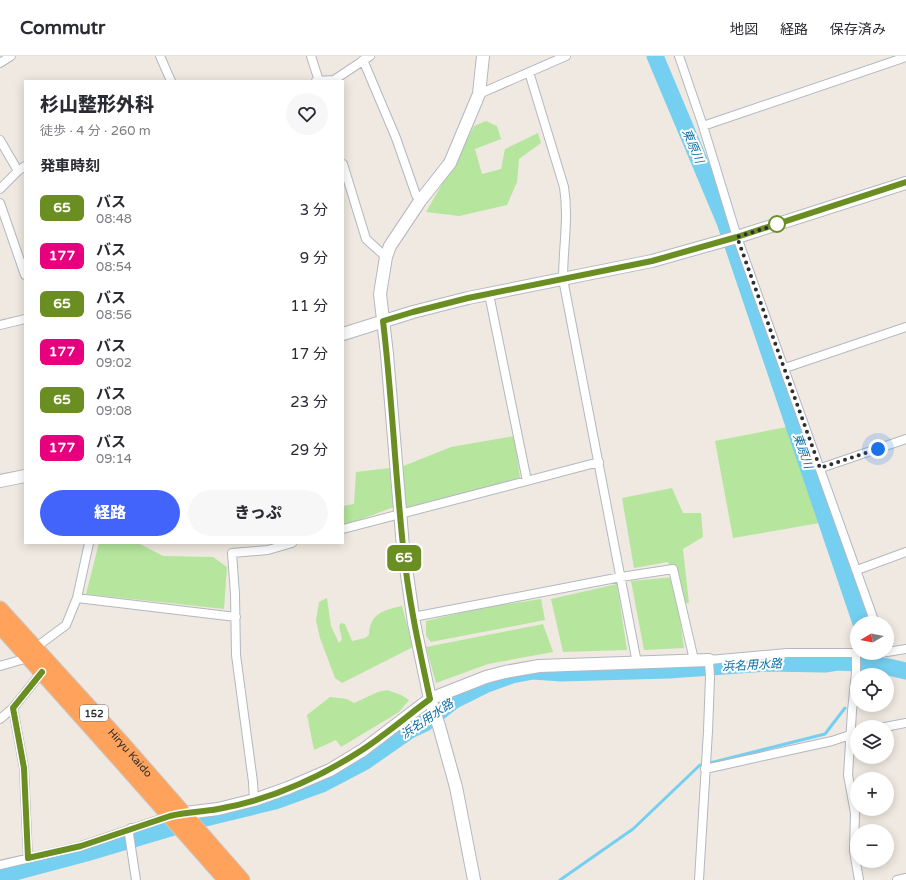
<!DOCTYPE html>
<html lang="ja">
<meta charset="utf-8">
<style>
body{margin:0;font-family:"Varela Round","Noto Sans JP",sans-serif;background:#f7f7f7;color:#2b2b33;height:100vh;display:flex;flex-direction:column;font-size:15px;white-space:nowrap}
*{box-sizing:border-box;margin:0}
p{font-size:13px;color:#7c7c81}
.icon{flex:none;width:22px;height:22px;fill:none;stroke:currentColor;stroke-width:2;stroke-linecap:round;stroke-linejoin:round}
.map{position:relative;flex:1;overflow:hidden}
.sheet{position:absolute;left:24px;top:24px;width:320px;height:464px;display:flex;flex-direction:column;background:#fff;border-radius:0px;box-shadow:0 2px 10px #0003}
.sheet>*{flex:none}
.badge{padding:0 8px;border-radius:6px;font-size:14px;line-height:26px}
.needle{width:26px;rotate:260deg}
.buttons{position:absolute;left:850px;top:560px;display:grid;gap:8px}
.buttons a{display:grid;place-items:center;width:44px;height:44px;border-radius:50%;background:#fff;box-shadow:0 2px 10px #0003;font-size:20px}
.you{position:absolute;width:20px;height:20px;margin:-10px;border:3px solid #fff;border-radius:50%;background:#1a73e8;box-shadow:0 0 0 6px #1a73e833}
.map>.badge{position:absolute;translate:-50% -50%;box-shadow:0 0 0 2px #fff}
h2{padding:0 16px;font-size:15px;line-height:36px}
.round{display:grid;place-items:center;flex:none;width:42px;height:42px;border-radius:21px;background:#f7f7f7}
.overview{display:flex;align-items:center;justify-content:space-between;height:68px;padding:0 16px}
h1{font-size:19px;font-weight:800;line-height:30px}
.cta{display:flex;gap:8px;margin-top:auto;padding:8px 16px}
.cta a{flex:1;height:46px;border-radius:24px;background:#4264fb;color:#fff;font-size:16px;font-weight:800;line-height:46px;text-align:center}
.cta a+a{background:#f7f7f7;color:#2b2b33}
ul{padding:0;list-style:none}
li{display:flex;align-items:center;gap:12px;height:48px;padding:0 16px}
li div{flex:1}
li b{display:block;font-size:15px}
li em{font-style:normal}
li .badge{min-width:44px;font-weight:700;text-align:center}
header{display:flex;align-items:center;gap:24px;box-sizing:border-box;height:56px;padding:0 20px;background:#fff;border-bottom:1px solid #e1e1e2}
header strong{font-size:19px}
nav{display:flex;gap:22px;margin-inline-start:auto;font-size:14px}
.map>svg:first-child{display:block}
.green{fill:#b6e59e}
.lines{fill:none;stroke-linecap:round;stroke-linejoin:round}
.stream{stroke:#75cff0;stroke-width:3}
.river{stroke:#75cff0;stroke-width:17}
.street-casing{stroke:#b4b7c1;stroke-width:10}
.secondary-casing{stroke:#b4b7c1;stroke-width:14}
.highway-casing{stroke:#c9c9c9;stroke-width:17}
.street{stroke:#fff;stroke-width:8}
.secondary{stroke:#fff;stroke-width:12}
.highway{stroke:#ffa35c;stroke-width:15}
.line-casing{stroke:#fff;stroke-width:9}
.line{stroke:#6b8e23;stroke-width:6}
.walk{stroke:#2e2e2e;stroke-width:4;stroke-dasharray:0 7.2}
.stop-dot{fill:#fff;stroke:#6b8e23;stroke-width:2}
.labels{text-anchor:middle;stroke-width:4;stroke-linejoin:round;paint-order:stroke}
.shield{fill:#fff;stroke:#6d6d6d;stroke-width:1}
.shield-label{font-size:10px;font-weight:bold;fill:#2e2e2e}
.street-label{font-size:11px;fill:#2e2e2e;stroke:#fff}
.water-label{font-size:12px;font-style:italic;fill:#0d6fa3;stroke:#fff}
</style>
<header>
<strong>Commutr</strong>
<nav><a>地図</a><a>経路</a><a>保存済み</a></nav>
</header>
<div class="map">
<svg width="906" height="824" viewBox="0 0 906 824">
<rect width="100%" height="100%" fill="#efe9e1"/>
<!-- green -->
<path class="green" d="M 486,65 L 497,70 L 501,83 L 475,93 L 482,118 L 501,113 L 505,93 L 538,77 L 541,87 L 519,103 L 517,126 L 507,149 L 459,160 L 426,156 L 459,99 L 474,70 Z
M 787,371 L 820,467 L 733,482 L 715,385 Z
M 514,380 L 520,422 L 405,452 L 401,411 L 451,391 Z
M 390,412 L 394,451 L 343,470 L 343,450 L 354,448 L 356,416 Z
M 672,432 L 683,457 L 701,457 L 703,481 L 683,493 L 689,547 L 683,548 L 675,525 L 684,592 L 644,594 L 631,525 L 674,521 L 668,506 L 634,512 L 622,442 Z
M 99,487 L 138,487 L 163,500 L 213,501 L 227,511 L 224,553 L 86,538 Z
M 617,528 L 627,594 L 563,596 L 551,543 Z
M 327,542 L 331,570 L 339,587 L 342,583 L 339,570 L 341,567 L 345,568 L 352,585 L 365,582 L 369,579 C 370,557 384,554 402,550 L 413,591 L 342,627 L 335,622 L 320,582 L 316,564 L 319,546 Z
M 541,543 L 545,564 L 431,586 L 426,580 L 426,565 L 481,552 Z
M 543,568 L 553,596 L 488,608 L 436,627 L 426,591 Z
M 387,634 L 401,639 L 409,644 L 399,656 L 341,691 L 336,684 L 314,694 L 307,659 L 330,641 L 347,643 L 354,647 L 378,636 Z"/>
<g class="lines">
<!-- stream -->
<path class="stream" d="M 866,619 L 874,612 L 875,608
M 710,707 L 825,678 L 845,652
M 560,824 L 633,773 L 700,709"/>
<!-- river -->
<path class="river" d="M 655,0 L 725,166 L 861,567
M 0,820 L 86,797 L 197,764 L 275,745 L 322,728 L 364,706 L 410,674 L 425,667 L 453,645 L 487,628 L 512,619 L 533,615 L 561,617 L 669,614 L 767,607 L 825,608 L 838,606 L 875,608 L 906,615"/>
<!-- street casing -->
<g class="street-casing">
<path id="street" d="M 160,0 L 171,25
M 311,0 L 319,25
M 679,0 L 703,70 L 737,181 L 875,567
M 363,4 L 396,82 L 416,139 L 420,145
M 0,7 L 11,0
M 529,16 L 564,131 C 569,162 563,192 563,223 L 637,607
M 316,25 L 334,24 L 370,0
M 479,38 L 566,0
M 703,70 L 906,1
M 0,84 L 18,115
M 343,108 L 366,183 L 386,201
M 0,133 L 18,115 L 25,110
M 0,147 L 25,219
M 489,238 L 527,425
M 0,269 L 25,263
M 785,312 L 906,271
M 821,412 L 906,383
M 343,473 L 599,406
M 857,514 L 906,496
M 77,542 L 236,561
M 413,561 L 621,521 L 673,513 L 694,604
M 35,592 L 66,569 L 77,542 L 89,487
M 887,596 L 906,593
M 856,597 L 856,616 L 852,655 L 848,719 L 855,757 L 854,795 L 859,824
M 0,610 L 28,602
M 13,652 L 24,712 L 28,802
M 0,663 L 13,652 L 42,616
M 885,671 L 906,667
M 705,713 L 832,685 L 856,677
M 254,744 L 253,726 L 236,599 L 235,538 L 232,497 L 268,494 L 292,487
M 131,772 L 129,778 L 136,824
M 0,809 L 81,790 L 170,760
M 699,824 L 708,675 L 710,621 L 709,604 L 787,597 L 857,597
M 897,824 L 906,822"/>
</g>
<!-- secondary casing -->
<g class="secondary-casing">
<path id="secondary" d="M 343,278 L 413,256 L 468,242 L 652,205 L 737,181 L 906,127
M 0,425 L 25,420
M 177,758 L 218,753 L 254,744 L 288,732 L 330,714 L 363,694 L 430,643 L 486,621 L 505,616 L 539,610 L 709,604
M 474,824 L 456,731 L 439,670 L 430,643 L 414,567 L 403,491 L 387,298 L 380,238 L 386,201 L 390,190 L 420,145 L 450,107 L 479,38 L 483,0"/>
</g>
<!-- highway casing -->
<g class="highway-casing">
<g id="highway">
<path id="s1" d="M 0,553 L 122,687 L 242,824"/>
<path d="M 0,570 C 76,654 151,739 226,824"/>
</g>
</g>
<!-- street -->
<use href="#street" class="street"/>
<!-- secondary -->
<use href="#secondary" class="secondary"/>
<!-- highway -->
<use href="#highway" class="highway"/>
</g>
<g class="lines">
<!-- line casing -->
<g class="line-casing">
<path id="line" d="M 42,616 L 13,652 L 24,712 L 28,802 L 81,790 L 170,760 C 186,756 202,756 218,753 C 269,744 319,722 362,694 C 385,679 407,660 430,643 C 419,592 408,541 403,490 C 395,415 392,340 383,265 L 413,256 L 468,242 L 652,205 L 737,181 L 906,126"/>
</g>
<!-- line -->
<use href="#line" class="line"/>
<!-- walk -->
<path class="walk" d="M 777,168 L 782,167 L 737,181 L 820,412 L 878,393"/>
</g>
<!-- markers -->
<circle class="stop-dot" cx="777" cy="168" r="8"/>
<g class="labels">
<!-- shield labels -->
<rect class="shield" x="80" y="649" width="28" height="16" rx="3"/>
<g class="shield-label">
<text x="94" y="661">152</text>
</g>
<!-- street labels -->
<g class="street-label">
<text dy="4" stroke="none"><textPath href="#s1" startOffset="194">Hiryu Kaido</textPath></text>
</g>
<!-- water labels -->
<g class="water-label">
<text transform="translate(693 90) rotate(67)" y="4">東原川</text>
<text transform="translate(803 395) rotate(71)" y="4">東原川</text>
<text transform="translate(752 609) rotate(-3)" y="4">浜名用水路</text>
<text transform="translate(427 663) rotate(-34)" y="4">浜名用水路</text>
</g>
</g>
</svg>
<div class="buttons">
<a><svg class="needle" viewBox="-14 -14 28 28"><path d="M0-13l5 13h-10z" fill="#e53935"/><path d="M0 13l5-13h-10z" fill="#7c7c81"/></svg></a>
<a><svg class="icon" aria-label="locate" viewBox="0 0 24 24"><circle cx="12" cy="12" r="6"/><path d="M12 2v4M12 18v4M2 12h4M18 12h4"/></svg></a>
<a><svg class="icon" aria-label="layers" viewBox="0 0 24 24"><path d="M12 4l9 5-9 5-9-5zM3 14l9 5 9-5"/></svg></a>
<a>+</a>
<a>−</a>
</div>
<div class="you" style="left:878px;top:393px"></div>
<b class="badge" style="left:404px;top:502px;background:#6b8e23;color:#fff">65</b>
<section class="sheet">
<div class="overview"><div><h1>杉山整形外科</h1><p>徒歩 · 4 分 · 260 m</p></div><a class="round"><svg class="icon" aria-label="heart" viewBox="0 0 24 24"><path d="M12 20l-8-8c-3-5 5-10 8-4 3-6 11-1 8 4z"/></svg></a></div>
<h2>発車時刻</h2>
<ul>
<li><span class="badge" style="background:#6b8e23;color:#fff">65</span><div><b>バス</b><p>08:48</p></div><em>3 分</em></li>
<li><span class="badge" style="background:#e6007e;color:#fff">177</span><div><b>バス</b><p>08:54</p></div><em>9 分</em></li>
<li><span class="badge" style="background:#6b8e23;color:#fff">65</span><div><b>バス</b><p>08:56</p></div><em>11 分</em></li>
<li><span class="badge" style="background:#e6007e;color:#fff">177</span><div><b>バス</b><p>09:02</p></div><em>17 分</em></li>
<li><span class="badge" style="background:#6b8e23;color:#fff">65</span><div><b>バス</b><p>09:08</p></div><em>23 分</em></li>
<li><span class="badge" style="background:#e6007e;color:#fff">177</span><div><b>バス</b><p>09:14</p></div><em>29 分</em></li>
</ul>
<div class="cta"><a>経路</a><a>きっぷ</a></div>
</section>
</div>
